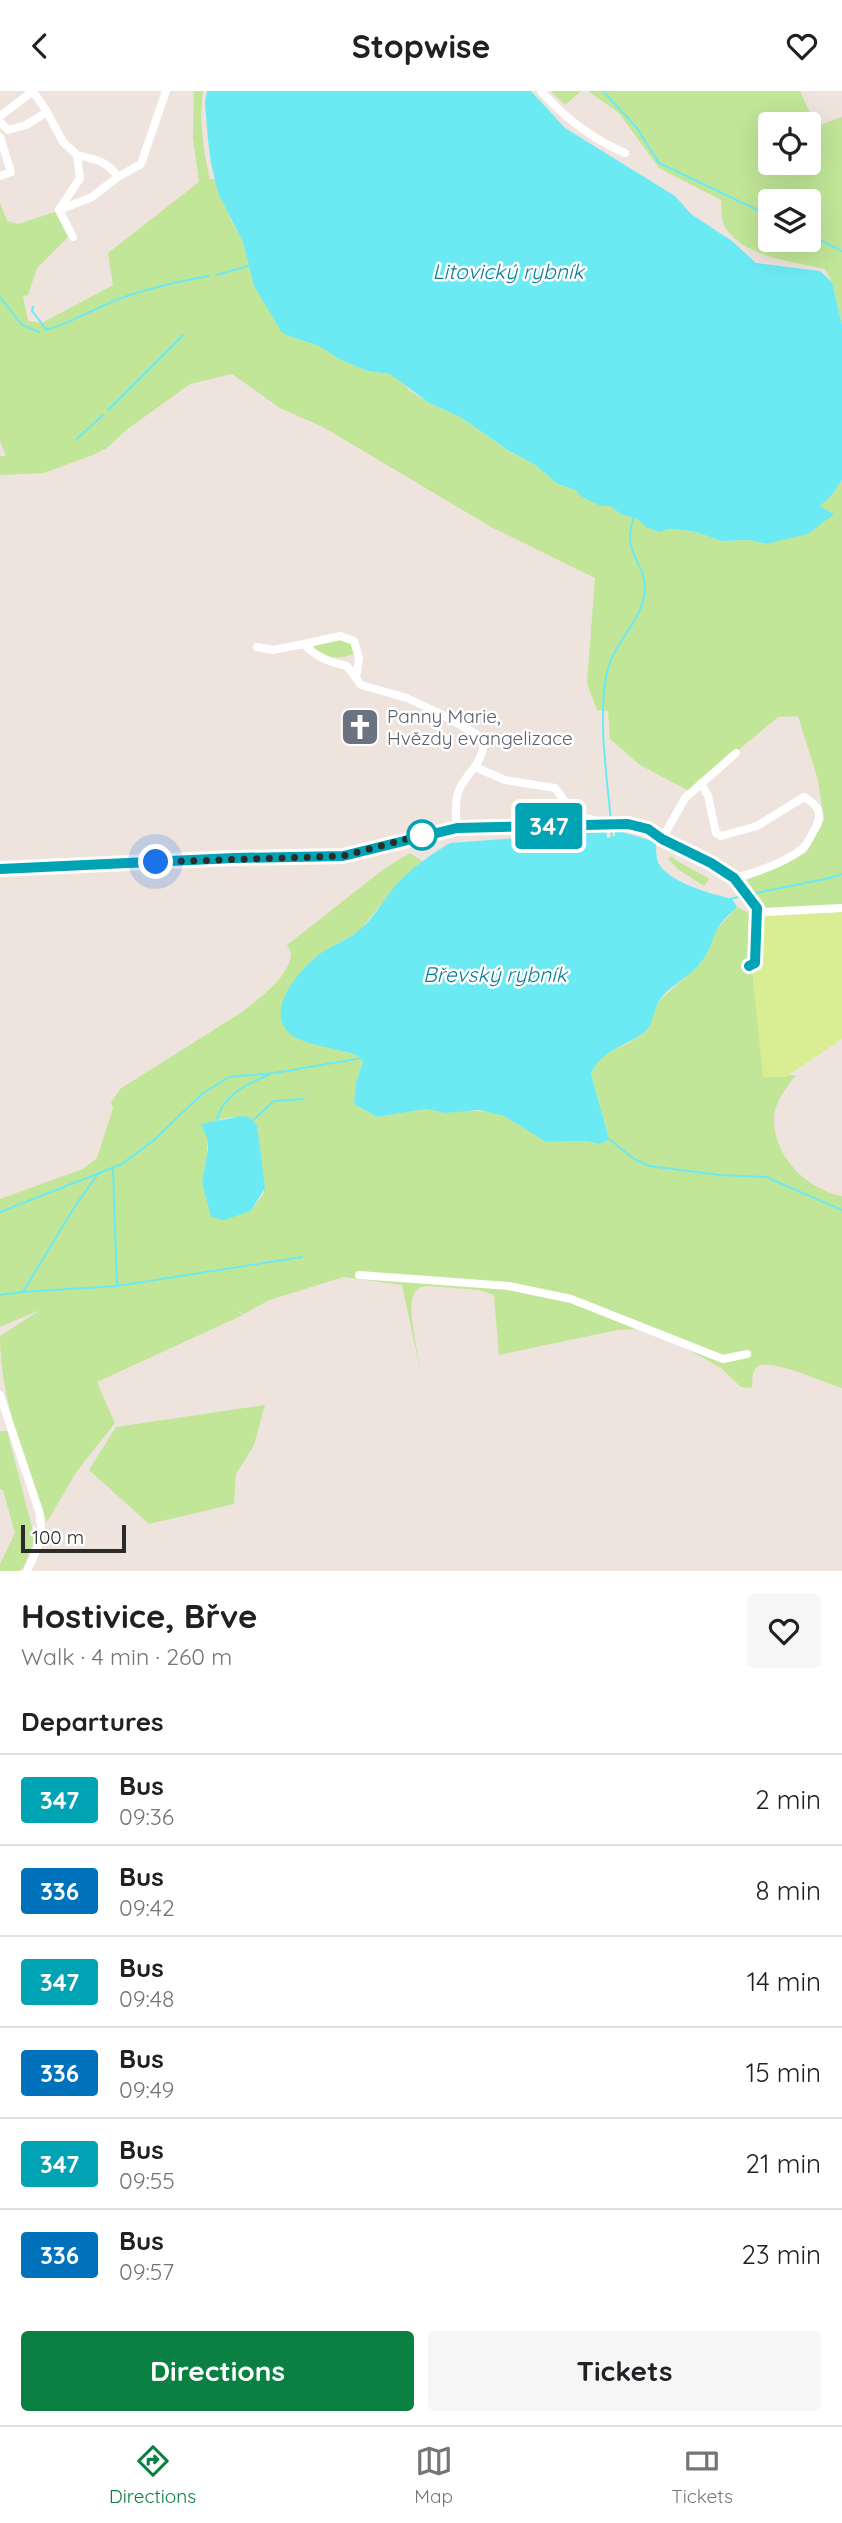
<!DOCTYPE html>
<meta charset="utf-8">
<style>
body{margin:0;font-family:Quicksand,sans-serif;background:#f6f6f6;color:#202124;height:100vh;display:flex;flex-direction:column;font-size:26px;white-space:nowrap}
*{box-sizing:border-box;margin:0}
p{font-size:23px;color:#757577}
.icon{flex:none;width:38px;height:38px;fill:none;stroke:currentColor;stroke-width:2;stroke-linecap:round;stroke-linejoin:round}
.map{position:relative;height:1480px;overflow:hidden}
.sheet{display:flex;flex-direction:column;background:#fff;flex:1}
.sheet>*{flex:none}
.badge{padding:0 14px;border-radius:5px;font-size:24px;line-height:46px}
.controls{position:absolute;left:758px;top:21px;display:grid;gap:14px}
.controls a{display:grid;place-items:center;width:63px;height:63px;border-radius:7px;background:#fff;box-shadow:0 7px 28px #0002;font-size:35px}
.scale{position:absolute;left:21px;bottom:18px;width:105px;box-sizing:border-box;padding-left:7px;border:4px solid #2b2b2b;border-top:0;font-size:19px;line-height:24px;white-space:nowrap;color:#2b2b2b;-webkit-text-stroke:5px #fff;paint-order:stroke}
.you{position:absolute;width:35px;height:35px;margin:-18px;border:5px solid #fff;border-radius:50%;background:#1a73e8;box-shadow:0 0 0 10px #1a73e833}
.map>.badge{position:absolute;translate:-50% -50%;box-shadow:0 0 0 4px #fff}
h2{padding:0 21px;font-size:26px;line-height:63px}
.round{display:grid;place-items:center;flex:none;width:74px;height:74px;border-radius:7px;background:#f6f6f6}
.head{display:flex;align-items:center;justify-content:space-between;height:119px;padding:0 21px}
h1{font-size:33px;font-weight:700;line-height:52px}
.cta{display:flex;gap:14px;margin-top:auto;padding:14px 21px}
.cta a{flex:1;height:80px;border-radius:7px;background:#0b8043;color:#fff;font-size:28px;font-weight:700;line-height:80px;text-align:center}
.cta a+a{background:#f6f6f6;color:#202124}
ul{padding:0;list-style:none}
li{display:flex;align-items:center;gap:21px;height:91px;padding:0 21px;border-top:2px solid #e0e0e0}
li div{flex:1}
li b{display:block;font-size:26px}
li em{font-style:normal}
li .badge{min-width:77px;font-weight:700;text-align:center}
header{display:flex;justify-content:space-between;align-items:center;height:91px;padding:0 21px;background:#fff;font-size:32px;font-weight:700}
.dock{display:flex;justify-content:space-around;align-items:center;height:98px;border-top:2px solid #e0e0e0;background:#fff;font-size:19px;color:#757577}
.dock a{display:grid;justify-items:center;gap:4px}
.dock .selected{color:#0b8043}
.map>svg:first-child{display:block}
.green{fill:#c1e697;fill-rule:evenodd}
.pitch{fill:#d9ee93}
.water{fill:#6ceaf4}
.lines{fill:none;stroke-linecap:round;stroke-linejoin:round}
.stream{stroke:#6ceaf4;stroke-width:2}
.minor{stroke:#fff;stroke-width:8}
.line-casing{stroke:#fff;stroke-width:16}
.line{stroke:#00a3b4;stroke-width:10}
.walk{stroke:#2b2b2b;stroke-width:7;stroke-dasharray:0 12.6}
.stop-dot{fill:#fff;stroke:#00a3b4;stroke-width:3.5}
.labels{text-anchor:middle;stroke-width:5;stroke-linejoin:round;paint-order:stroke}
.worship-label{font-size:19px;fill:#5b616d;stroke:#fff;text-anchor:start}
.water-label{font-size:21px;font-style:italic;fill:#097f94;stroke:#fff}
</style>
<header><svg class="icon" aria-label="back" viewBox="0 0 24 24"><path d="M15 5l-7 7 7 7"/></svg>Stopwise<svg class="icon" aria-label="heart" viewBox="0 0 24 24"><path d="M12 20l-8-8c-3-5 5-10 8-4 3-6 11-1 8 4z"/></svg></header>
<div class="map">
<svg width="842" height="1480" viewBox="0 0 842 1480">
<rect width="100%" height="100%" fill="#eee3dd"/>
<!-- green -->
<path class="green" d="M 194,0 L 203,0 C 199,29 203,59 210,88 L 215,88 L 230,127 L 243,151 L 254,195 L 286,244 L 319,255 L 339,268 L 367,280 L 390,283 L 398,287 L 410,300 L 431,313 L 462,327 L 510,361 L 534,373 L 558,393 L 575,399 L 585,408 L 610,415 L 622,424 C 632,423 639,428 646,436 L 692,440 L 722,450 L 749,449 L 766,453 L 833,423 L 820,415 L 832,404 L 842,389 L 842,814 L 771,819 L 762,815 L 747,789 L 806,762 L 824,729 L 818,689 L 798,625 L 778,626 L 689,700 L 640,674 L 610,648 L 608,620 L 597,619 L 587,592 L 595,487 L 493,437 L 323,336 L 280,317 L 232,283 L 190,293 L 125,340 L 107,357 L 93,364 L 44,382 L 0,384 L 0,365 L 6,365 L 0,350 L 0,112 L 7,130 L 18,133 L 55,121 L 68,146 L 37,177 L 28,204 L 23,205 L 28,230 L 42,232 L 113,194 L 108,162 L 199,91 L 193,47 Z
M 551,0 L 581,0 L 565,14 Z
M 588,0 L 800,0 L 816,35 L 842,26 L 842,234 L 832,191 L 825,178 C 793,171 745,167 725,136 C 721,130 722,117 721,109 L 659,77 L 619,22 ZM 770,33 L 808,33 L 808,72 L 770,72 ZM 770,110 L 808,110 L 808,149 L 770,149 Z
M 343,546 L 352,550 L 354,563 C 337,569 330,567 314,559 L 314,554 Z
M 410,762 L 422,770 L 396,795 L 360,839 L 320,864 L 301,948 L 359,965 L 363,971 L 356,991 L 354,1013 L 377,1026 L 426,1018 L 445,1022 L 463,1019 L 490,1021 L 504,1025 L 546,1051 L 586,1050 L 599,1053 L 607,1040 L 591,982 L 594,975 L 604,963 L 629,952 L 648,939 L 654,918 L 662,907 L 701,872 L 717,838 L 737,816 L 756,826 L 752,878 L 764,986 L 796,984 C 787,996 774,1011 774,1028 C 773,1065 807,1099 842,1105 L 842,1297 C 824,1292 770,1266 757,1276 C 751,1280 753,1291 752,1297 L 741,1296 L 721,1277 L 677,1252 L 637,1238 L 617,1239 L 499,1264 L 494,1204 L 479,1199 L 428,1195 C 422,1195 418,1196 414,1203 C 406,1216 419,1265 421,1282 L 402,1194 L 344,1186 L 269,1209 L 244,1223 L 236,1220 L 243,1224 L 97,1291 L 115,1332 L 77,1380 L 47,1431 C 26,1371 0,1309 0,1245 L 40,1219 L 0,1236 L 0,1108 L 83,1078 L 97,1067 L 113,1017 L 111,1012 L 120,998 L 242,921 C 259,907 290,886 291,862 L 287,854 L 384,778 ZM 230,1026 L 249,1026 L 257,1034 L 264,1102 L 251,1120 L 211,1126 L 202,1092 L 207,1064 L 207,1047 L 214,1030 Z
M 671,765 C 681,774 697,780 709,788 L 704,795 L 679,779 L 668,768 Z
M 265,1314 L 254,1354 L 236,1383 L 234,1413 L 149,1433 L 89,1379 L 116,1336 Z
M 0,1340 L 7,1340 L 35,1448 L 23,1477 L 18,1480 L 0,1480 L 0,1473 L 15,1442 L 3,1399 L 0,1398 Z"/>
<!-- pitch -->
<path class="pitch" d="M 842,821 L 842,948 L 785,986 L 763,986 L 752,878 L 756,826 Z"/>
<!-- water -->
<path class="water" d="M 207,0 L 531,0 L 565,37 L 675,105 L 691,123 L 732,150 L 756,172 L 820,180 L 832,191 L 842,234 L 842,389 L 832,404 L 820,415 L 834,423 L 808,443 L 766,453 L 749,449 L 722,450 L 692,440 L 668,438 L 660,441 L 646,436 L 636,427 L 622,424 L 610,415 L 601,415 L 582,406 L 575,399 L 558,393 L 534,373 L 509,360 L 462,327 L 429,312 L 390,283 L 367,280 L 339,268 L 319,255 L 286,244 L 281,240 L 254,195 L 243,151 L 218,102 L 211,72 L 208,49 L 205,12 Z
M 615,739 L 656,751 C 656,756 656,763 657,768 C 662,790 712,803 732,808 L 737,816 C 730,823 720,831 716,841 C 711,851 709,861 702,870 C 691,885 672,893 661,907 C 654,916 652,936 645,941 C 627,955 600,959 591,983 L 607,1040 L 608,1049 L 599,1053 L 586,1050 L 546,1051 L 504,1025 L 479,1019 L 445,1022 L 426,1018 L 377,1026 L 354,1013 L 356,991 L 363,971 L 359,965 C 342,958 301,954 289,942 C 264,918 301,877 321,862 C 333,854 347,849 358,840 C 373,829 383,809 395,795 C 411,777 430,764 450,752 L 606,740 L 607,747 L 615,745 Z
M 241,1025 L 249,1026 L 257,1034 L 265,1097 L 251,1120 L 224,1129 L 211,1126 L 202,1092 L 208,1058 L 207,1047 L 201,1033 Z"/>
<g class="lines">
<!-- stream -->
<path class="stream" d="M 603,0 L 637,37 L 659,72 L 770,125
M 808,143 L 842,160
M 216,184 L 252,174
M 0,206 L 22,234 L 39,241
M 33,216 L 32,220 L 46,238
M 46,239 C 68,233 86,222 107,213 C 138,199 175,191 209,185
M 108,319 L 183,244
M 77,348 L 103,324
M 611,730 C 607,685 596,617 609,574 C 617,550 639,531 644,506 C 651,472 618,465 635,424
M 611,736 L 612,748
M 751,803 L 830,787 L 842,783
M 730,808 L 742,805
M 217,1029 C 222,1005 247,992 269,984
M 253,1029 L 274,1010 L 304,1008
M 608,1047 L 634,1068 L 649,1075 L 720,1084 L 766,1086 L 842,1119
M 0,1121 L 122,1073 L 154,1049 L 202,1003 L 229,986 L 274,982 L 363,967
M 117,1195 L 302,1166
M 23,1201 L 117,1195 L 113,1077
M 0,1204 L 23,1201 L 75,1115 L 98,1083"/>
<!-- minor -->
<path class="minor" d="M 541,0 C 565,27 592,48 625,62
M 47,21 L 63,51 L 77,64 L 80,87 L 59,119 L 73,146
M 0,25 L 33,0
M 0,31 L 8,39 L 26,34 L 47,21 L 33,0
M 0,46 L 11,81 L 0,85
M 77,64 C 95,68 107,70 118,86
M 59,119 L 92,106 L 118,86 L 141,73 L 166,0
M 304,553 L 340,545 L 354,550 L 359,567 L 356,587
M 257,556 L 273,559 L 304,553 C 316,566 329,571 347,575 L 361,594 L 407,607 L 443,624 L 476,643 L 484,651 C 482,674 469,679 460,697 C 454,709 456,725 457,738
M 475,676 L 505,689 L 555,697 L 576,725 L 602,731
M 701,692 L 708,705 L 716,742 L 721,745 L 757,735 L 804,706 C 816,713 824,721 816,736 C 812,742 809,750 805,755 C 792,769 753,783 734,787
M 662,748 L 685,707 L 736,662
M 0,778 L 234,767 L 343,765 L 457,738 L 628,733 C 646,736 721,775 734,787 C 745,798 750,813 762,821 L 842,817
M 359,1184 L 509,1195 L 571,1208 L 723,1268 L 747,1263
M 0,1304 L 39,1420 C 44,1449 38,1455 27,1480"/>
</g>
<g class="lines">
<!-- line casing -->
<g class="line-casing">
<path id="line" d="M 0,778 L 234,767 L 343,765 L 457,737 L 628,733 L 648,738 L 662,748 L 711,772 L 734,787 L 757,817 L 755,872 L 749,875"/>
</g>
<!-- line -->
<use href="#line" class="line"/>
<!-- walk -->
<path class="walk" d="M 156,771 L 343,765 L 422,744"/>
</g>
<!-- icons -->
<defs>
<g id="church-square" transform="scale(2.0125)"><rect x="-9" y="-9" width="18" height="18" rx="4" fill="#6b7280" stroke="#fff"/><path d="M-1.2-6h2.4v3.5h3.3v2.4h-3.3V6h-2.4V-.1h-3.3v-2.4h3.3Z" fill="#fff"/></g>
</defs>
<g fill-rule="evenodd">
<use href="#church-square" x="360" y="636"/>
</g>
<!-- markers -->
<circle class="stop-dot" cx="422" cy="744" r="14"/>
<g class="labels">
<!-- worship labels -->
<g class="worship-label">
<text x="387" y="632">Panny Marie,<tspan x="387" dy="22">Hvězdy evangelizace</tspan></text>
</g>
<!-- water labels -->
<g class="water-label">
<text x="508" y="188">Litovický rybník</text>
<text x="495" y="891">Břevský rybník</text>
</g>
</g>
</svg>
<div class="controls">
<a><svg class="icon" aria-label="locate" viewBox="0 0 24 24"><circle cx="12" cy="12" r="6"/><path d="M12 2v4M12 18v4M2 12h4M18 12h4"/></svg></a>
<a><svg class="icon" aria-label="layers" viewBox="0 0 24 24"><path d="M12 4l9 5-9 5-9-5zM3 14l9 5 9-5"/></svg></a>
</div>
<div class="scale">100 m</div>
<div class="you" style="left:156px;top:771px"></div>
<b class="badge" style="left:549px;top:735px;background:#00a3b4;color:#fff">347</b>
</div>
<section class="sheet">
<div class="head"><div><h1>Hostivice, Břve</h1><p>Walk · 4 min · 260 m</p></div><a class="round"><svg class="icon" aria-label="heart" viewBox="0 0 24 24"><path d="M12 20l-8-8c-3-5 5-10 8-4 3-6 11-1 8 4z"/></svg></a></div>
<h2>Departures</h2>
<ul>
<li><span class="badge" style="background:#00a3b4;color:#fff">347</span><div><b>Bus</b><p>09:36</p></div><em>2 min</em></li>
<li><span class="badge" style="background:#0072bc;color:#fff">336</span><div><b>Bus</b><p>09:42</p></div><em>8 min</em></li>
<li><span class="badge" style="background:#00a3b4;color:#fff">347</span><div><b>Bus</b><p>09:48</p></div><em>14 min</em></li>
<li><span class="badge" style="background:#0072bc;color:#fff">336</span><div><b>Bus</b><p>09:49</p></div><em>15 min</em></li>
<li><span class="badge" style="background:#00a3b4;color:#fff">347</span><div><b>Bus</b><p>09:55</p></div><em>21 min</em></li>
<li><span class="badge" style="background:#0072bc;color:#fff">336</span><div><b>Bus</b><p>09:57</p></div><em>23 min</em></li>
</ul>
<div class="cta"><a>Directions</a><a>Tickets</a></div>
</section>
<nav class="dock">
<a class="selected"><svg class="icon" aria-label="directions" viewBox="0 0 24 24"><path d="M12 3l9 9-9 9-9-9zM9 14v-3h6M13 9l2 2-2 2"/></svg>Directions</a>
<a><svg class="icon" aria-label="map" viewBox="0 0 24 24"><path d="M3 6l6-2 6 2 6-2v14l-6 2-6-2-6 2zM9 4v14M15 6v14"/></svg>Map</a>
<a><svg class="icon" aria-label="tickets" viewBox="0 0 24 24"><path d="M3 7h18v10H3zM15 7v10"/></svg>Tickets</a>
</nav>
